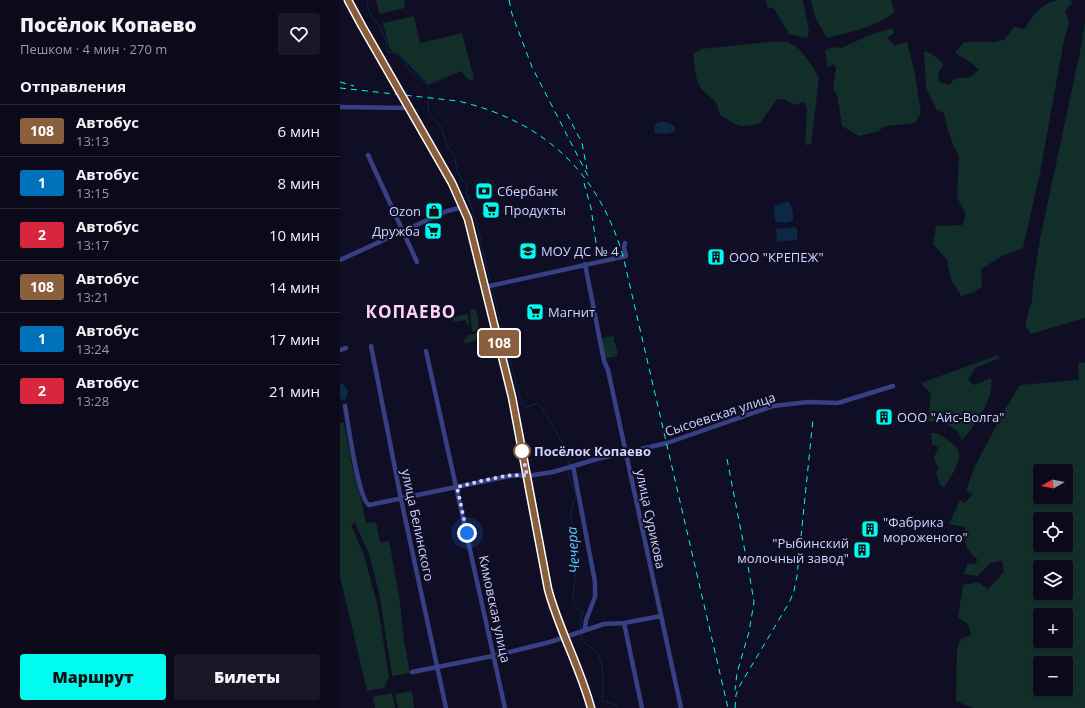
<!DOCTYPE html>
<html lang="ru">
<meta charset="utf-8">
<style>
body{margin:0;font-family:"Open Sans",sans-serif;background:#191828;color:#f1f3f6;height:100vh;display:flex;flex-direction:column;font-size:15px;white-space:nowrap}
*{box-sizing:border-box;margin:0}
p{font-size:13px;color:#9a9aa3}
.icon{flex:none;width:22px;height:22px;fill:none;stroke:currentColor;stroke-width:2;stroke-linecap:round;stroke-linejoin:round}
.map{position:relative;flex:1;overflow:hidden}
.side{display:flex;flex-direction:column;background:#0b0a1b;width:340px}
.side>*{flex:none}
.badge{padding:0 8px;border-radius:3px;font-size:14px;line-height:26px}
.needle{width:26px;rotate:261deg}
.controls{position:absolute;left:693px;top:464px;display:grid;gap:8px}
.controls a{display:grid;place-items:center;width:40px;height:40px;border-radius:4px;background:#0b0a1b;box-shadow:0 1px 3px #0004,0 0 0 1px #2b2b3a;font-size:20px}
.you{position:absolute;width:20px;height:20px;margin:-10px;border:3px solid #fff;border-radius:50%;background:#1a73e8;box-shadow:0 0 0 6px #1a73e833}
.map>.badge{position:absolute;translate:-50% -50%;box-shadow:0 0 0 2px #fff}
h2{padding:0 20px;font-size:15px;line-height:36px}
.round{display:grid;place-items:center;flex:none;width:42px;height:42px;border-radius:4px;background:#191828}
.overview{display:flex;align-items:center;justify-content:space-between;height:68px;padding:0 20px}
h1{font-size:19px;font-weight:800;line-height:30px}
.cta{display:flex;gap:8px;margin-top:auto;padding:8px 20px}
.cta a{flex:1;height:46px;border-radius:4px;background:#00fcf1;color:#111;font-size:16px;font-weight:800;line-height:46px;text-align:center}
.cta a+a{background:#191828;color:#f1f3f6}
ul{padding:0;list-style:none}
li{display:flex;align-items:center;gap:12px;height:52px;padding:0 20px;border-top:1px solid #2b2b3a}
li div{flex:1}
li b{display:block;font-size:15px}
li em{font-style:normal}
li .badge{min-width:44px;font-weight:700;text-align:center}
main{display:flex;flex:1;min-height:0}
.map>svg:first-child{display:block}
.green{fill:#112e29;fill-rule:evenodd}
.water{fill:#0b2946}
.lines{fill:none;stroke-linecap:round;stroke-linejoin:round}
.stream{stroke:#0b2946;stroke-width:1}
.minor{stroke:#384084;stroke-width:4.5}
.rail{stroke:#00fcf1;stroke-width:1;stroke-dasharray:6 5;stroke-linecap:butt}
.line-casing{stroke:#fff;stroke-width:9}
.line{stroke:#8b5e3c;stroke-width:6}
.walk{stroke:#d1d2ff;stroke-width:4;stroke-dasharray:0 7.2}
.stop-dot{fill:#fff;stroke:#8b5e3c;stroke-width:2}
.labels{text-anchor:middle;stroke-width:4;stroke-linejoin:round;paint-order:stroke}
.poi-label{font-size:13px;fill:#d1d2ff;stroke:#0f0e24;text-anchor:start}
.street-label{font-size:13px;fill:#d1d2ff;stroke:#0f0e24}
.stop-label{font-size:13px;font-weight:bold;fill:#d1d2ff;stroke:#0f0e24;text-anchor:start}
.water-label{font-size:14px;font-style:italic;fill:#5fccff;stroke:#0f0e24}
.district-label{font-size:17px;font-weight:bold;letter-spacing:1px;fill:#ffd3f5;stroke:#0f0e24}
</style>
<main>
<section class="side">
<div class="overview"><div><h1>Посёлок Копаево</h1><p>Пешком · 4 мин · 270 m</p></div><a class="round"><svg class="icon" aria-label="heart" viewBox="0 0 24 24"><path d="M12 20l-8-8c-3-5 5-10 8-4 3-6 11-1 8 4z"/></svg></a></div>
<h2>Отправления</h2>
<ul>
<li><span class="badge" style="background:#8b5e3c;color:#fff">108</span><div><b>Автобус</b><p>13:13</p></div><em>6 мин</em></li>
<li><span class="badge" style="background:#0072bc;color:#fff">1</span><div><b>Автобус</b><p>13:15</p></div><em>8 мин</em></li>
<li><span class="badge" style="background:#d7263d;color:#fff">2</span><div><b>Автобус</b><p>13:17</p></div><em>10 мин</em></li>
<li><span class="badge" style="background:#8b5e3c;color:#fff">108</span><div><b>Автобус</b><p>13:21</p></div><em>14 мин</em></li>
<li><span class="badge" style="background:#0072bc;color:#fff">1</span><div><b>Автобус</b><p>13:24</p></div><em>17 мин</em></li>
<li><span class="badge" style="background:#d7263d;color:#fff">2</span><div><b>Автобус</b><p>13:28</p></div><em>21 мин</em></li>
</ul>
<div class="cta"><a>Маршрут</a><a>Билеты</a></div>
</section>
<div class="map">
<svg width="745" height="708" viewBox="0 0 745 708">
<rect width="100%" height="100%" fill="#0f0e24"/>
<!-- green -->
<path class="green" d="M 36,0 L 64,0 L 65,8 L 39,14 Z
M 426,0 L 463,0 L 469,32 L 467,38 L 449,34 L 434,9 L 427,7 Z
M 471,0 L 551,0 L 555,12 C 536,27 510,32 487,38 L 475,17 Z
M 717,0 L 731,0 L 732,3 L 725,11 L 729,22 L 724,40 L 700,173 L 683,248 L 662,256 L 641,269 L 642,287 L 632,293 L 621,296 L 611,279 L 607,260 L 593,244 L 596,226 L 622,225 L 626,215 L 617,197 L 619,156 L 613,145 L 607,127 L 604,113 L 597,110 L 586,88 L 584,51 L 592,54 L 604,64 L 598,74 L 599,82 L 609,85 L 614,79 L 630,77 L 639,70 L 630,62 L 615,53 L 624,42 L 654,42 L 664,40 L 674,27 L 685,29 C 694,13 699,6 717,0 Z
M 74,16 L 80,43 L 122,33 L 134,79 L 129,80 L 121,71 L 89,85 L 57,53 L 54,53 L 49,47 L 43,23 Z
M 745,21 L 745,318 L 691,334 L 686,327 L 686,320 L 692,301 L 693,284 L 700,239 L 740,52 Z
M 553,28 L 554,33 L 547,38 L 554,45 L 567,42 L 575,74 L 581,113 L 575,123 L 557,125 L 546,126 L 536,132 L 519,136 L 502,126 L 497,94 L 493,90 L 496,68 L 493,64 L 488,67 L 485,51 L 491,47 L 501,48 L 532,34 Z
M 428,42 L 448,42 L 459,49 L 471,64 L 479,78 L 471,144 L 465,145 L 467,108 L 464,102 L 454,105 L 444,99 L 437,99 L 420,123 C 399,129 398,126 380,115 L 376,102 L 361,89 L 356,77 L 353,54 L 361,49 Z
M 133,309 L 135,309 C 138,316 139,322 138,329 L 135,331 L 132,331 L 130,311 Z
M 128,314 L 129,325 L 127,325 L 126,320 L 113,322 L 112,317 Z
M 138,333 L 136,340 L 132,342 L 125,343 L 123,341 L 129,335 Z
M 273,336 L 278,354 L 277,356 L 267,358 L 265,357 L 262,341 L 263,338 Z
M 658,355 L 660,358 L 635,368 L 628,380 L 634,385 L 651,378 C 655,397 635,426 622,440 L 616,430 L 607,424 L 605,414 L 596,423 L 588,421 L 591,394 L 581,383 Z
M 743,362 L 745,363 L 745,708 L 633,708 L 616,701 L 617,649 L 621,639 L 631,635 L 628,624 L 618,617 L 623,585 L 638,582 L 648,589 L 664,572 L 662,561 L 650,563 L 638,576 L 624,574 L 627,564 L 634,564 L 638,560 C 624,547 625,546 625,527 L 609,524 L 620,500 L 625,503 L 633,494 L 626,491 L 634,468 L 663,413 L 680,385 L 739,380 L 738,364 ZM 700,471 L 726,471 L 726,497 L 700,497 ZM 700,519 L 726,519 L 726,545 L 700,545 ZM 700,567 L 726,567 L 726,593 L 700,593 ZM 700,615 L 726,615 L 726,641 L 700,641 ZM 700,663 L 726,663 L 726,689 L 700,689 Z
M 0,423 L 4,423 L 13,470 L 22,502 L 26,523 L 36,522 L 40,542 L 49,541 L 59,595 L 64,640 L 70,673 L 52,676 L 39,592 L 29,554 L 15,523 L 11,525 L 24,555 L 38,607 L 49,677 L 44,688 L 27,691 L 0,576 Z
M 591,433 L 597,433 C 603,437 612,442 617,448 C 625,458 609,479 604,488 L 600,485 L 596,473 L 599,468 C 593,460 593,456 599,448 L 592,444 Z
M 72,691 L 74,708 L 58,708 L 55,694 Z
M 52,693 L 55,708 L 35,708 L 33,697 Z"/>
<!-- water -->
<path class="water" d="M 319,122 L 325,122 L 335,126 L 335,132 L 326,134 L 314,133 L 315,129 L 313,126 Z
M 449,202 L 453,211 L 453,221 L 446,223 L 435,222 L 434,205 L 439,205 L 440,203 Z
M 455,227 L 457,229 L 457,240 L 437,242 L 436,229 Z
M 0,384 L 3,384 L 8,391 L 5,401 L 0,398 Z"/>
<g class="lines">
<!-- stream -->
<path class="stream" d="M 28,0 L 27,2 L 30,14 L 41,28 L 46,41 L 47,51 L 56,54 L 65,63 L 68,69 L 88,85 L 91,91 L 88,103 L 89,114 L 101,127 L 108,147 L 114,155 L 117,170 L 122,181 L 129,183 L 126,191 L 136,221 L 151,283
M 152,288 L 160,320
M 161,325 L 182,405 L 187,407 L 197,403 L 202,408 C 212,426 226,444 229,465
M 229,470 L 228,473 L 236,494 L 231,512 L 231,549 L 232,561 L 236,568 L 233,594 L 234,604 L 239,610 L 243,611 L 241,618 L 241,628
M 241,634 C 241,645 254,646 258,655 C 265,667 263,687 262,701 L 277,705 L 277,708"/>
<!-- minor -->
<path class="minor" d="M 8,0 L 112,183 L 128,219 L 172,397 L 208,589 C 219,630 239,667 251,708
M 0,107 L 69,108
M 28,155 L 77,262
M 0,260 L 107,211 L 123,207
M 245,264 L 264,361 L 268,370 L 341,708
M 145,287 L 286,256 L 284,247 L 285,243
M 31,346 L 61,499 L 106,708
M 0,350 L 6,348
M 86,351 L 165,708
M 5,406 C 8,422 18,499 29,505 L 170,476 L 179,475 L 187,476 L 213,472 L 257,459 L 327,443 L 433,406 L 468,402 L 498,403 L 553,386
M 233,466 L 255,582 L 255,597 L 246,620 L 245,629
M 284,623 L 302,708
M 72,672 L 153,656 L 210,642 L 264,624 L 284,623 L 321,616"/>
<!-- rail -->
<path class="rail" d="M 169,0 L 172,14 L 192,67 L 248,176
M 0,82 L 14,86
M 0,88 L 118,101 C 203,121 258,171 283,256 L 388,708
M 227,114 L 242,143 L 247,169
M 244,183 L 251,208 L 257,250
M 387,459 L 409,572 L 414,602 L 409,632 L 397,673 L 395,690
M 395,708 L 396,695 L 399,687 L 450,601 L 454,591 L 457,576 L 473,419"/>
</g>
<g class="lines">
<!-- line casing -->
<g class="line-casing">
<path id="line" d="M 8,0 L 22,26 L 112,183 L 128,219 L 172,397 L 208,589 C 219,630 240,667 251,708"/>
</g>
<!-- line -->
<use href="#line" class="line"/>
<!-- walk -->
<path class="walk" d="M 127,533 L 117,487 C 136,483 169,472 187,476 L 182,451"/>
</g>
<!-- icons -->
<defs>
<g id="bank-square" transform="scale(0.9)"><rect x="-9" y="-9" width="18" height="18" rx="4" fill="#00fcf1" stroke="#0f0e24"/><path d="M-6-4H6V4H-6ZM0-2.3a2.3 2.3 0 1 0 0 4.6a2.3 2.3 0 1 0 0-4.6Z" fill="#111"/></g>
<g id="supermarket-square" transform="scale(0.9)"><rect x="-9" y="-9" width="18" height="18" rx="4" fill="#00fcf1" stroke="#0f0e24"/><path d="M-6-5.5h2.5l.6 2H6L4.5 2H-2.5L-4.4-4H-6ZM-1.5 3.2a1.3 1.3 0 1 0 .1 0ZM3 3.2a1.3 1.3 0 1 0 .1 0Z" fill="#111"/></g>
<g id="shop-square" transform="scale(0.9)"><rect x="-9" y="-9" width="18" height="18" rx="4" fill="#00fcf1" stroke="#0f0e24"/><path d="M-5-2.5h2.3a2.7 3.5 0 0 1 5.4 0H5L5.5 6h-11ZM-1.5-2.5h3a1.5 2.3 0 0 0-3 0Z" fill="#111"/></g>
<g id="school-square" transform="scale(0.9)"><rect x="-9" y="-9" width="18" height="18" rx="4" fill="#00fcf1" stroke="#0f0e24"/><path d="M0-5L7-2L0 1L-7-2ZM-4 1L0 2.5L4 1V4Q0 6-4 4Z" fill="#111"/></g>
<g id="building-square" transform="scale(0.9)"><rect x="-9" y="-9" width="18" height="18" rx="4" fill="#00fcf1" stroke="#0f0e24"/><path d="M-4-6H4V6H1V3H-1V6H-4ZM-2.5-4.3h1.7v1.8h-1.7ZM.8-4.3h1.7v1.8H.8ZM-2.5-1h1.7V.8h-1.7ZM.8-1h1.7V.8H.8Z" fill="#111"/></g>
</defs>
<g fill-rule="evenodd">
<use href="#bank-square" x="144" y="191"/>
<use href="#supermarket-square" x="151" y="210"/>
<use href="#shop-square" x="94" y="211"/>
<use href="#supermarket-square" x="93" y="231"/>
<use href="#school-square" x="188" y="251"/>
<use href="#building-square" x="376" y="257"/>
<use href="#supermarket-square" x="195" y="312"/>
<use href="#building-square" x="544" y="417"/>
<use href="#building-square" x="530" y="529"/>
<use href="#building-square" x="522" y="550"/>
</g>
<!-- markers -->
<circle class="stop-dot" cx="182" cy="451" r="8"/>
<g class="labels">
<!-- poi labels -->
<g class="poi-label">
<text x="157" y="196">Сбербанк</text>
<text x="164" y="215">Продукты</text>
<text x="81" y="216" text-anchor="end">Ozon</text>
<text x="80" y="236" text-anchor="end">Дружба</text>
<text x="201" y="256">МОУ ДС № 4</text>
<text x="389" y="262">ООО "КРЕПЕЖ"</text>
<text x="208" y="317">Магнит</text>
<text x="557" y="422">ООО "Айс-Волга"</text>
<text x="543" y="527">"Фабрика<tspan x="543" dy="15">мороженого"</tspan></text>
<text x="509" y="548" text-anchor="end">"Рыбинский<tspan x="509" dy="15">молочный завод"</tspan></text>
</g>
<!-- street labels -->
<g class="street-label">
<text transform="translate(380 414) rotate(-18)" y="5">Сысоевская улица</text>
<text transform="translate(311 519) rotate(78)" y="5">улица Сурикова</text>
<text transform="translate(78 525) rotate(78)" y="5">улица Белинского</text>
<text transform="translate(155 609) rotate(78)" y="5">Кимовская улица</text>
</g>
<!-- stop labels -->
<g class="stop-label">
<text x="194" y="456">Посёлок Копаево</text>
</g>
<!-- water labels -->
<g class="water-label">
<text transform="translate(233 550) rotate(-94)" y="5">Чечера</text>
</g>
<!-- district labels -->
<g class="district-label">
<text x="71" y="318">КОПАЕВО</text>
</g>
</g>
</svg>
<div class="controls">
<a><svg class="needle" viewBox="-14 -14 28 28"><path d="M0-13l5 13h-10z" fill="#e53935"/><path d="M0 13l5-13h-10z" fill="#9a9aa3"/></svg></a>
<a><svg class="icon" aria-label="locate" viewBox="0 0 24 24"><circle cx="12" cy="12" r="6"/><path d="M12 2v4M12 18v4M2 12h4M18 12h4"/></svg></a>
<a><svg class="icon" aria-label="layers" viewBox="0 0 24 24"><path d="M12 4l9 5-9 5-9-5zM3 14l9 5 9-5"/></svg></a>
<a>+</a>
<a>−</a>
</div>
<div class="you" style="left:127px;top:533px"></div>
<b class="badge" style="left:159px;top:343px;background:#8b5e3c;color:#fff">108</b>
</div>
</main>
